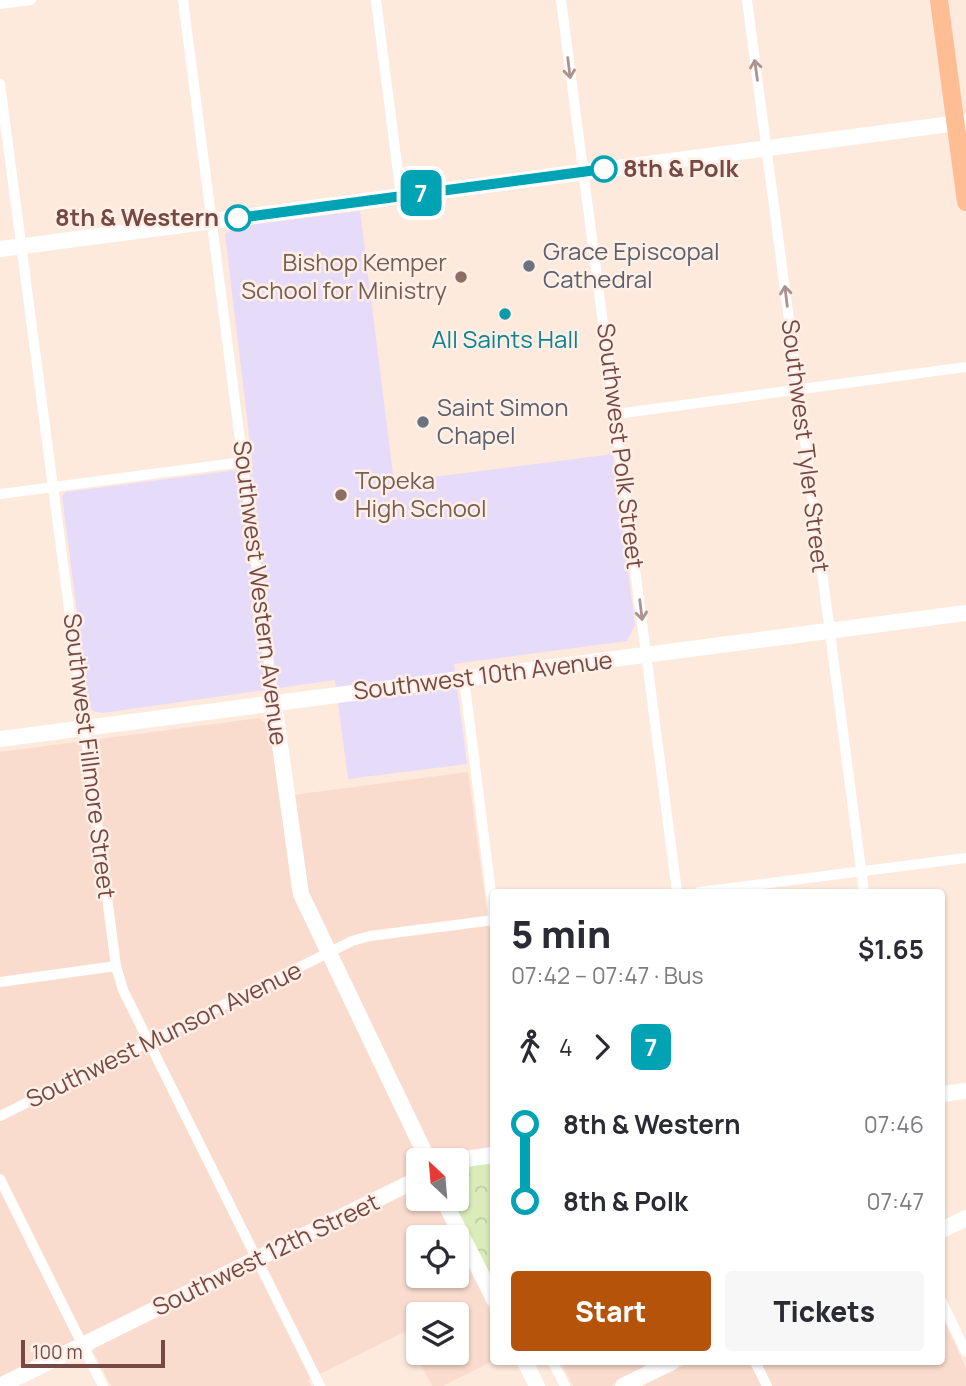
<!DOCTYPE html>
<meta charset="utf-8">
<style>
body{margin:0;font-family:Manrope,sans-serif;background:#f7f7f7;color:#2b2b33;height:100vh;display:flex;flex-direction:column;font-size:26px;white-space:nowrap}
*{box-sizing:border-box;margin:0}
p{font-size:23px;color:#7c7c81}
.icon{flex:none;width:38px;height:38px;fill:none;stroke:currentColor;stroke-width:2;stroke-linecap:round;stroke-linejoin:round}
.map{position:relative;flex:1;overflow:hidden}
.sheet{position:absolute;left:490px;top:889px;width:455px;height:476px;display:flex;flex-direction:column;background:#fff;border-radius:7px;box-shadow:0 2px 5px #0004}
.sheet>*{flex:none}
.badge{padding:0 14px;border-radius:10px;font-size:24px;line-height:46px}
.needle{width:46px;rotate:334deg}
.tools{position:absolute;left:406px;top:1148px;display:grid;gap:14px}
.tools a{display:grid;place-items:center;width:63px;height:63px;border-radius:7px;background:#fff;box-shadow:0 2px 5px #0004;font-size:35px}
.scale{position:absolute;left:21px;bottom:18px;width:144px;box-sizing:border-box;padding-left:7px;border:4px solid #764944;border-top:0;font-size:19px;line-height:24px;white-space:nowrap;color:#764944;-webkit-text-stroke:5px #ffefe6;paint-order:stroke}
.map>.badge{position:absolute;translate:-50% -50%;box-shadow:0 0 0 4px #fff}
.legs{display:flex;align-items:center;gap:10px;height:77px;padding:0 21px;font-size:23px}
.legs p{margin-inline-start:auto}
.overview{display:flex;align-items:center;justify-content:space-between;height:119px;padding:0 21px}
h1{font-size:38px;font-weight:800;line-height:52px}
.primary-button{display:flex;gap:14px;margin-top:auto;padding:14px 21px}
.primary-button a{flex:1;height:80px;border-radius:7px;background:#b45309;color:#fff;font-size:28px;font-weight:800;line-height:80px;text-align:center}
.primary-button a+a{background:#f7f7f7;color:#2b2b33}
ul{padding:0 21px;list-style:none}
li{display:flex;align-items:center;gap:24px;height:77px;font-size:26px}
li i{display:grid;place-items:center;width:10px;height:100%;margin:0 9px;background:currentColor}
li i::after{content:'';width:18px;height:18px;margin:-9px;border:5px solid;border-radius:50%;background:#fff}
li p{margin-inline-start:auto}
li:first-child i{background:linear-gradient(#0000 50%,currentColor 0)}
li:last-child i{background:linear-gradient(currentColor 50%,#0000 0)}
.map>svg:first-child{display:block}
.residential{fill:#f9dcce;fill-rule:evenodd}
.education{fill:#e7dbfa}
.forest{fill:url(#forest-crowns)}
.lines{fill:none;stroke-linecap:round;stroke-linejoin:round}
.street{stroke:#fff;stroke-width:10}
.secondary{stroke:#fff;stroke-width:16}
.primary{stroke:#ffbd94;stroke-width:18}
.oneway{stroke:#ad928f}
.line-1-casing{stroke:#fff;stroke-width:16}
.line-1{stroke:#00a3b4;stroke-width:10}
.stop-1-dot{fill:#fff;stroke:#00a3b4;stroke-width:3.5}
.worship-dot{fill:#6b7280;stroke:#ffefe6;stroke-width:2.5}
.education-dot{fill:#8d6e63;stroke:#ffefe6;stroke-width:2.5}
.culture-dot{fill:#0f9aa8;stroke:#ffefe6;stroke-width:2.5}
.labels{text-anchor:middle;stroke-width:5;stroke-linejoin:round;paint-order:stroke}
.stop-label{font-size:24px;font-weight:bold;fill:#764944;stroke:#ffefe6;text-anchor:start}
.worship-label{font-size:24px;fill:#5b616d;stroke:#ffefe6;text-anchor:start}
.education-label{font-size:24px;fill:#785e54;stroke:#ffefe6;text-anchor:end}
.culture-label{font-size:24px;fill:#0d838f;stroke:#ffefe6}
.street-label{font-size:24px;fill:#764944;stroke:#ffefe6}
</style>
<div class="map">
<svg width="966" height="1386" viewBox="0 0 966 1386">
<defs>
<pattern id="forest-crowns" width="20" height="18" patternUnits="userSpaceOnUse" patternTransform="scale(1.75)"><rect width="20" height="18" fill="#dbecbb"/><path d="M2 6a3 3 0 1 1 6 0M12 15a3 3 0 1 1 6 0" fill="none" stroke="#bfcca2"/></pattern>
</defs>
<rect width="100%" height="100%" fill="#fee9dd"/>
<!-- residential -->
<path class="residential" d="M 259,718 L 268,725 L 271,733 L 292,891 L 423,1160 L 418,1160 L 418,1171 L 0,1378 L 0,752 Z
M 468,772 L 489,928 L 493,927 L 493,1146 L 443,1157 L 433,1150 L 308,899 L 293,795 Z
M 418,1186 L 418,1199 L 437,1199 L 455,1237 L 418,1237 L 418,1276 L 457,1276 L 457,1240 L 493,1317 L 493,1361 L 443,1386 L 432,1386 L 404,1332 L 308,1380 L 311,1386 L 111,1386 L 93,1351 L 98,1344 ZM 418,1314 L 457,1314 L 457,1353 L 418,1353 Z
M 942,1317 L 966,1368 L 966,1386 L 641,1386 L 691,1362 L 942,1362 Z
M 561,1362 L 644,1362 L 645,1370 L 611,1386 L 573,1386 Z"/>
<!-- education -->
<path class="education" d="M 360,211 L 394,482 L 613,454 L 635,625 L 627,641 L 454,664 L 467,764 L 348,779 L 335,680 L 102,713 L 93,711 L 89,705 L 62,496 L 66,492 L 253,468 L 225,234 L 235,227 Z"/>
<!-- forest -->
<path class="forest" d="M 493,1162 L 493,1285 L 450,1199 L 457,1199 L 457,1169 Z"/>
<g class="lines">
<!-- street -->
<path class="street" d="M 183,0 L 274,703
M 376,0 L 401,196
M 561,0 L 677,892
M 747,0 L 864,892
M 0,4 L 31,0
M 0,84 L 116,966 L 123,990 L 320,1386
M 616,414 L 966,367
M 0,494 L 243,462
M 464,678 L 494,917
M 699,892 L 966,858
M 0,982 L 116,966
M 0,1116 L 352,941 L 370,936 L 494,920
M 0,1179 L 103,1386
M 942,1302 L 966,1352
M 553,1362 L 565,1386
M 755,1362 L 767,1386"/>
<!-- secondary -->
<path class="secondary" d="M 0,249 L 966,122
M 274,703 L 301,894 L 428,1160
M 0,739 L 966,613
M 942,1094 L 966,1091
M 457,1160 L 494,1155
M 443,1199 L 494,1299
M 942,1230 L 966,1218
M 525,1362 L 537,1386
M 0,1386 L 418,1179
M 623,1386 L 672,1362"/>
<!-- primary -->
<path class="primary" d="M 939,0 L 966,202"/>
</g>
<!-- one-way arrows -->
<defs><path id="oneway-shaft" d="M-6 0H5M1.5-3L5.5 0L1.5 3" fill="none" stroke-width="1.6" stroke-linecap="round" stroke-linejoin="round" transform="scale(1.75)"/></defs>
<g class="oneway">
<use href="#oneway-shaft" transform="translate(569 68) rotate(83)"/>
<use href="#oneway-shaft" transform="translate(756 70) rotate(-98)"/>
<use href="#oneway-shaft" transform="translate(786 296) rotate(-97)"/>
<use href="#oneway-shaft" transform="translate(641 610) rotate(83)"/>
</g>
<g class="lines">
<!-- line-1 casing -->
<g class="line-1-casing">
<path id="line-1" d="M 238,218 L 604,169"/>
</g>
<!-- line-1 -->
<use href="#line-1" class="line-1"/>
</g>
<!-- markers -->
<g class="stop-1-dot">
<circle cx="604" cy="169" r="12"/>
<circle cx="238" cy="218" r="12"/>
</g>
<g class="worship-dot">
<circle cx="529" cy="266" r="7"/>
<circle cx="423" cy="422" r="7"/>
</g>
<g class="education-dot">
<circle cx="461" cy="277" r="7"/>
<circle cx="341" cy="495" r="7"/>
</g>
<circle class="culture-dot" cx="505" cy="314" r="7"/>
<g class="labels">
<!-- stop labels -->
<g class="stop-label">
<text x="623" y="177">8th &amp; Polk</text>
<text x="219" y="226" text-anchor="end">8th &amp; Western</text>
</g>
<!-- worship labels -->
<g class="worship-label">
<text x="543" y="260">Grace Episcopal<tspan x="543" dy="28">Cathedral</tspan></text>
<text x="437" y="416">Saint Simon<tspan x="437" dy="28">Chapel</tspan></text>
</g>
<!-- education labels -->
<g class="education-label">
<text x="447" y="271">Bishop Kemper<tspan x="447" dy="28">School for Ministry</tspan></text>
<text x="355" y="489" text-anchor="start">Topeka<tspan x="355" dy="28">High School</tspan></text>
</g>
<!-- culture labels -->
<g class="culture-label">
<text x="505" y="348">All Saints Hall</text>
</g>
<!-- street labels -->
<g class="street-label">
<text transform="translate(620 446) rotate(83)" y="8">Southwest Polk Street</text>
<text transform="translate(805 446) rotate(83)" y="8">Southwest Tyler Street</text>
<text transform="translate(260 593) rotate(83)" y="8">Southwest Western Avenue</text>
<text transform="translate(483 676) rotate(-7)" y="8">Southwest 10th Avenue</text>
<text transform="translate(89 756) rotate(83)" y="8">Southwest Fillmore Street</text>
<text transform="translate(164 1035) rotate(-26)" y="8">Southwest Munson Avenue</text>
<text transform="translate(266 1255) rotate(-26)" y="8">Southwest 12th Street</text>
</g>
</g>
</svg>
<div class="tools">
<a><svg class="needle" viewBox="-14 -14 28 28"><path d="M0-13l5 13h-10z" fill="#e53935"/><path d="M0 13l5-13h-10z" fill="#7c7c81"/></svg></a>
<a><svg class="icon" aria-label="locate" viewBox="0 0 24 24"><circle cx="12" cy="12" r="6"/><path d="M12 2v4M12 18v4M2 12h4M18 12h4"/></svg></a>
<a><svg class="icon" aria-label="layers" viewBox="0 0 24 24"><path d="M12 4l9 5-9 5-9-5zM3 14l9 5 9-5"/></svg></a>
</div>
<div class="scale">100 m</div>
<b class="badge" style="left:421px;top:193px;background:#00a3b4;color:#fff">7</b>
<section class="sheet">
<div class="overview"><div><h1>5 min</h1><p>07:42 – 07:47 · Bus</p></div><b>$1.65</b></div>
<div class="legs"><svg class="icon" aria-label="walk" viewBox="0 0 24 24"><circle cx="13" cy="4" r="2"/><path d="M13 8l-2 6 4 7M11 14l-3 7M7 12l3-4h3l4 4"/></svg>4<svg class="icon" aria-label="forward" viewBox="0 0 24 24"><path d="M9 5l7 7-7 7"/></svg><b class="badge" style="background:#00a3b4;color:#fff">7</b></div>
<ul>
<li><i style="color:#00a3b4"></i><b>8th &amp; Western</b><p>07:46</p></li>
<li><i style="color:#00a3b4"></i><b>8th &amp; Polk</b><p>07:47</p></li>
</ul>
<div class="primary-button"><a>Start</a><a>Tickets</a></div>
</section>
</div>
